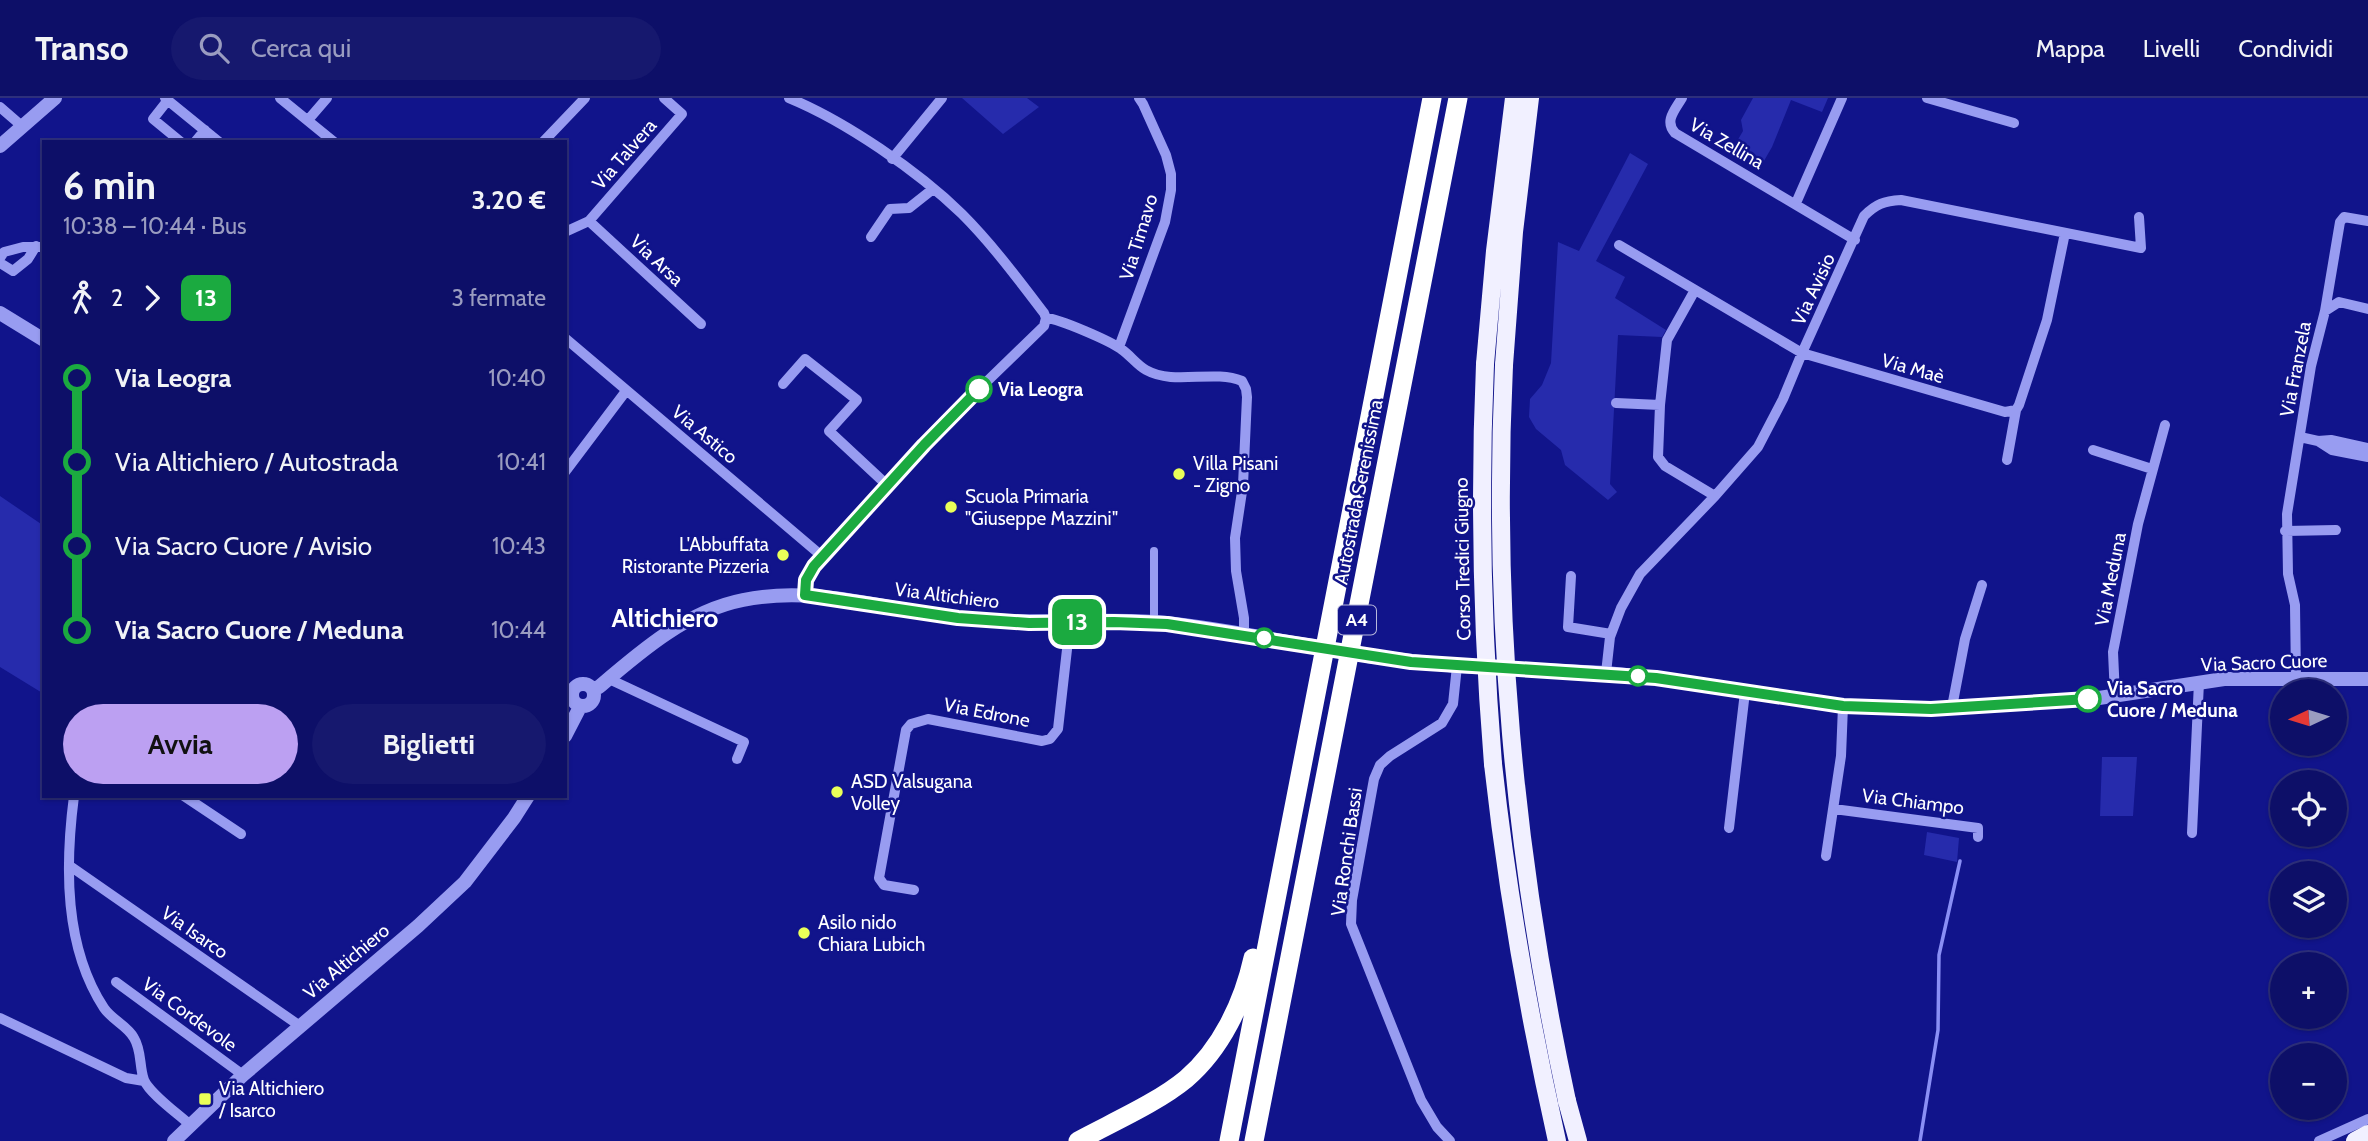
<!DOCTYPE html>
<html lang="it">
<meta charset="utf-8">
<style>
body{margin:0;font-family:Cabin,sans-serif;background:#16186e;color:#f1f3f6;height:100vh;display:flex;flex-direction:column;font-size:26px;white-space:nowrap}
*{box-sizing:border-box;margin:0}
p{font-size:23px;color:#9a9cc0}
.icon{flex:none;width:38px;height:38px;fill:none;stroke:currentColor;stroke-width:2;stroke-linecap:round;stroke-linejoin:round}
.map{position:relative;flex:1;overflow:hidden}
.details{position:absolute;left:42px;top:42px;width:525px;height:658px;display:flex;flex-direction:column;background:#0d0f68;border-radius:0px;box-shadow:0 2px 5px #0004,0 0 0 2px #2d2f7c}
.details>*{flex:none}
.badge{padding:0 14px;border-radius:10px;font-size:24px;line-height:46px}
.needle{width:46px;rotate:266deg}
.fabs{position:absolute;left:2270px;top:581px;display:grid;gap:14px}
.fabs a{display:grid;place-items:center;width:77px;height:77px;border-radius:50%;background:#0d0f68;box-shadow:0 2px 5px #0004,0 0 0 2px #2d2f7c;font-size:35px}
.map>.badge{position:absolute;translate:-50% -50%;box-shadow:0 0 0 4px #fff}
.legs{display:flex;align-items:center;gap:10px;height:77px;padding:0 21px;font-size:23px}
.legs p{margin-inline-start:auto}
.head{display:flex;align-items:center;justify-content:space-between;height:119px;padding:0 21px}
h1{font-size:38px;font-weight:800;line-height:52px}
.button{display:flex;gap:14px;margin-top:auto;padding:14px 21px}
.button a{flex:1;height:80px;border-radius:42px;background:#bca0f2;color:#111;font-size:28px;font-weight:800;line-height:80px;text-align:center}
.button a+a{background:#16186e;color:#f1f3f6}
ul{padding:0 21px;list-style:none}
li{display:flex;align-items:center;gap:24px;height:84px;font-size:26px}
li i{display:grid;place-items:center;width:10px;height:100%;margin:0 9px;background:currentColor}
li i::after{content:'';width:18px;height:18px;margin:-9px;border:5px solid;border-radius:50%;background:#0d0f68}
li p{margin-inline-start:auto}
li:first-child i{background:linear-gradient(#0000 50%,currentColor 0)}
li:last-child i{background:linear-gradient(currentColor 50%,#0000 0)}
header{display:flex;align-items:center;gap:42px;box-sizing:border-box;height:98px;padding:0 35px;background:#0d0f68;border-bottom:2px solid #2d2f7c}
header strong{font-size:33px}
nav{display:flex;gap:38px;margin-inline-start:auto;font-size:24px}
.search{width:490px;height:63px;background:#16186e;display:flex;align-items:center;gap:18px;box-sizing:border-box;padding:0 24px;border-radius:38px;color:#9a9cc0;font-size:26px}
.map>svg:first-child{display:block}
.green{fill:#262bac}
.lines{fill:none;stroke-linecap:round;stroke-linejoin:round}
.stream{stroke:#8a8ff5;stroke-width:3.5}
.pedestrian{stroke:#989cf1;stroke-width:8}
.minor{stroke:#989cf1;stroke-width:10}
.tertiary{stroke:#989cf1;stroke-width:14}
.trunk{stroke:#f1f0ff;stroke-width:18}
.motorway{stroke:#fff;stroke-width:19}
.trunk-bridge{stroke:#f1f0ff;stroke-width:18}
.line-1-casing{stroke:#fff;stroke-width:16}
.line-1{stroke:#1baa40;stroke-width:10}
.stop-1-dot{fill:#fff;stroke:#1baa40;stroke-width:3.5}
.poi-dot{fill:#eaff58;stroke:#11148b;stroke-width:2.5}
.labels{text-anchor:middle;stroke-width:5;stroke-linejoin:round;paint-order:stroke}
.shield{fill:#11148b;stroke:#b8b8dc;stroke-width:2}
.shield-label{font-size:18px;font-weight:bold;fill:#fff}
.street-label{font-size:19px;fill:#fff;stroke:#11148b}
.stop-label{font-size:19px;font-weight:bold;fill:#fff;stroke:#11148b;text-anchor:start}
.poi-label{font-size:19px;fill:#fff;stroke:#11148b;text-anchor:start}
.district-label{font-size:26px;font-weight:bold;fill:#fff;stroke:#11148b}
</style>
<header>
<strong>Transo</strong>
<div class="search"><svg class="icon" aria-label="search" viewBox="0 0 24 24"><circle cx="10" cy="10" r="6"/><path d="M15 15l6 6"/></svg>Cerca qui</div>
<nav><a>Mappa</a><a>Livelli</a><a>Condividi</a></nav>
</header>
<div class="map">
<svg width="2368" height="1043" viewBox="0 0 2368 1043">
<rect width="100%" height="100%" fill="#11148b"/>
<!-- green -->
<path class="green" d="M 962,0 L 1027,0 L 1039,9 L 1003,36 Z
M 1753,0 L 1828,0 L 1822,14 L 1791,2 L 1772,49 L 1761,68 L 1733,50 L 1743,33 L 1741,22 Z
M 1630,55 L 1648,66 L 1596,163 L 1625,179 L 1615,200 L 1666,232 L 1662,239 L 1618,237 L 1610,386 L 1617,394 L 1608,402 L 1565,367 L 1561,352 L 1536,331 L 1529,319 L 1530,301 L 1542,287 L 1551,265 L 1558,144 L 1579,153 Z
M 0,398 L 44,428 L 44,596 L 0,569 Z
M 2102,659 L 2137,659 L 2133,718 L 2100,718 Z
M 1927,734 L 1959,740 L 1957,764 L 1924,757 Z"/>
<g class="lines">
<!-- stream -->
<path class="stream" d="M 1920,1043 L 1938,932 L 1939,857 L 1960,763"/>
<!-- pedestrian -->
<path class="pedestrian" d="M 1154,453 L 1154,524"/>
<!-- minor -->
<path class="minor" d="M 165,0 L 219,44
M 280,0 L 334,44
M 789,0 C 845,23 918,73 962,116 C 992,146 1018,181 1044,215 L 1046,220 L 1044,228 L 941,328 L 814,468 L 806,482 L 805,497
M 1682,0 C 1675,12 1664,23 1675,35 L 1855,142
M 1927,0 L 2014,25
M 168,2 L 153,21 L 181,44
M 0,9 L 23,29
M 308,22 L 327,0
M 195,44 L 205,32
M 543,44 L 585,0
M 892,61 L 942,0
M 1796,105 L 1842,0
M 589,123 L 701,226
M 565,134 L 589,123 L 682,16 L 664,0
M 871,139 L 890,111 L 909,110 L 933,91
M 1619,147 L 1802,255 L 2005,314 L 2016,312 L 2019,307 L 2047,222 L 2065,135
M 0,160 L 4,154 L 23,149 L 44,149
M 0,165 L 13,173 L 28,161 L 36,148
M 1695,192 L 1667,242 L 1660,307 L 1658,359 L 1665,368 L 1715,398
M 2325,213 L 2340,124 L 2344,119 L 2368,123
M 1046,220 C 1060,221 1110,243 1121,251 C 1130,257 1137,267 1146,272 C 1175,288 1212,271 1242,283 L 1246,291 L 1247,299 L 1243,387 L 1235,440 L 1236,473 L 1244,520 L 1244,537
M 565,240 L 823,459
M 1119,249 L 1165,124 L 1171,92 L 1171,76 L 1166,57 L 1143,6 L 1139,0
M 783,286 L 805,261 L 857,302 L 829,333 L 887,387
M 1616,305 L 1660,307
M 2300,339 L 2318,343 L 2331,342 L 2368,350
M 2318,343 L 2332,352 L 2368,359
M 2093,352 L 2152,371
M 2007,362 L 2016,312
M 565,374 L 626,293
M 2285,433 L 2336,432
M 1571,478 L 1568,529 L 1611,536
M 1606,575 L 1610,539 L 1621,510 L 1640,476 L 1715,398 L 1758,349 L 1783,301 L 1802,255 L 1864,118 C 1876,106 1884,103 1901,102 L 2141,150 L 2139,119
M 2296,580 L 2295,507 L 2288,476 L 2287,416 L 2311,268 L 2325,213 L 2339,204 L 2368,211
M 609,581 L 744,644 L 737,661
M 2115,598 L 2113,554 L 2138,426 L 2165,327
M 1952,609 L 1965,541 L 1982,487
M 74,698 C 65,768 64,849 104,910 C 112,922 128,928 134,940 C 142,953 139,968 144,982 C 150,996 177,1015 189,1026
M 184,698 L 241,736
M 1834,711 L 1978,730 L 1978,739
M 1729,730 L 1745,594
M 2192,735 L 2199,584
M 1826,758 L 1841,658 L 1843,608
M 70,768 L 300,928
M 914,792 L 884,787 L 879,780 L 906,632 L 911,626 L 928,621 L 1042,643 L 1050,641 L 1058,631 L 1070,525
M 116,884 L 243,977
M 0,920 L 126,980 L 144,983
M 1450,1043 L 1437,1029 L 1421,1002 L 1351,826 L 1352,802 L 1374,681 L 1380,667 L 1390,658 L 1442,625 L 1453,606 L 1457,568
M 2319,1043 L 2368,1021"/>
<!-- tertiary -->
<path class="tertiary" d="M 0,48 L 55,0
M 0,215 L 44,242
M 1367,558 L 1457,568 L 1606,575 L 1656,580 L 1843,608 L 1931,611 L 2099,600 L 2224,581 L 2368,581
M572 597a11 11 0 1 1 22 0a11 11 0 1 1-22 0Z
M 593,591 L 599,589 C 641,553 687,513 743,502 C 815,487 887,512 959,520 C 1025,527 1089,520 1155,524 C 1208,528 1261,540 1313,548
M 565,638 L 580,609
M 174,1043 L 243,977 L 418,828 L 465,784 L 514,720 L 528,698"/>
<!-- trunk -->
<path class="trunk" d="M 1485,266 L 1495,153 L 1514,0
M 1504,267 L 1514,134 L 1530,0
M 1493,666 C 1507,793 1529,918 1557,1043
M 1567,1003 L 1578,1043
M 2355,1043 L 2368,1036"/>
<!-- motorway -->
<path class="motorway" d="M 1078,1043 C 1111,1025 1157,1005 1186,981 C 1221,951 1243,905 1253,860
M 1229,1043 L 1432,0
M 1254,1043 L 1458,0"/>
<!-- trunk-bridge -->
<path class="trunk-bridge" d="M 1485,266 C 1479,400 1482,532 1493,666
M 1504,267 C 1492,518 1514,757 1567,1003"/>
</g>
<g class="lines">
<!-- line-1 casing -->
<g class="line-1-casing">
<path id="line-1" d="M 979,291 L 924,347 L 814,468 L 806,482 L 805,497 L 958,520 L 1029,525 L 1114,524 L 1167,526 L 1411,564 L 1656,580 L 1843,608 L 1931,611 L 2088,601"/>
</g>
<!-- line-1 -->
<use href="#line-1" class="line-1"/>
</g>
<!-- markers -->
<g class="stop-1-dot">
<circle cx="979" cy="291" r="12"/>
<circle cx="1264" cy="540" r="9"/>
<circle cx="1638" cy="578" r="9"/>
<circle cx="2088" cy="601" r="12"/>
</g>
<g class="poi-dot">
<circle cx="1179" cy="376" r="7"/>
<circle cx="951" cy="409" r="7"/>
<circle cx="783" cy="457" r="7"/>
<circle cx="837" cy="694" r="7"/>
<circle cx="804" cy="835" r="7"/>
<rect x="198" y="994" width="14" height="14" rx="3.5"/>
</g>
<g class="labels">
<!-- shield labels -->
<rect class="shield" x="1338" y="507.5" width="38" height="29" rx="5"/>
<g class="shield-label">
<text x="1357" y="528">A4</text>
</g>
<!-- street labels -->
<g class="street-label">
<text transform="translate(1727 45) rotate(30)" y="7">Via Zellina</text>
<text transform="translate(624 56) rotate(-49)" y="7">Via Talvera</text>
<text transform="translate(1138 139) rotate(-73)" y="7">Via Timavo</text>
<text transform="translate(657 162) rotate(43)" y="7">Via Arsa</text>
<text transform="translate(1813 191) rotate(-65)" y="7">Via Avisio</text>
<text transform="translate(1913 270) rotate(16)" y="7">Via Maè</text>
<text transform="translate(2295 271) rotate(-79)" y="7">Via Franzela</text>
<text transform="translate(705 336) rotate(40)" y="7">Via Astico</text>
<text transform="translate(1358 394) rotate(-79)" y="7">Autostrada Serenissima</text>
<text transform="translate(1462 461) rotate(-91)" y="7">Corso Tredici Giugno</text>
<text transform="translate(2110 481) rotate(-79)" y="7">Via Meduna</text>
<text transform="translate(947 497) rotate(7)" y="7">Via Altichiero</text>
<text transform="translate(2264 564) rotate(-2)" y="7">Via Sacro Cuore</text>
<text transform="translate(987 614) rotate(11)" y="7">Via Edrone</text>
<text transform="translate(1913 703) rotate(7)" y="7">Via Chiampo</text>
<text transform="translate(1346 754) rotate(-82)" y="7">Via Ronchi Bassi</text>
<text transform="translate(195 834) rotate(35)" y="7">Via Isarco</text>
<text transform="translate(346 863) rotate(-40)" y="7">Via Altichiero</text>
<text transform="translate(190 916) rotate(36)" y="7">Via Cordevole</text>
</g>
<!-- stop labels -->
<g class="stop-label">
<text x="998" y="298">Via Leogra</text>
<text x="2107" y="597">Via Sacro<tspan x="2107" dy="22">Cuore / Meduna</tspan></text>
</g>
<!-- poi labels -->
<g class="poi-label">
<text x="1193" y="372">Villa Pisani<tspan x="1193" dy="22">- Zigno</tspan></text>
<text x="965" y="405">Scuola Primaria<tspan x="965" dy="22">"Giuseppe Mazzini"</tspan></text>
<text x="769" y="453" text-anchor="end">L'Abbuffata<tspan x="769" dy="22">Ristorante Pizzeria</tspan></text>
<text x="851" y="690">ASD Valsugana<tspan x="851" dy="22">Volley</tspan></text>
<text x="818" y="831">Asilo nido<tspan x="818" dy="22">Chiara Lubich</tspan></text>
<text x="219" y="997">Via Altichiero<tspan x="219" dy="22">/ Isarco</tspan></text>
</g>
<!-- district labels -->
<g class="district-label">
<text x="665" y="529">Altichiero</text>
</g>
</g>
</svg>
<div class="fabs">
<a><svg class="needle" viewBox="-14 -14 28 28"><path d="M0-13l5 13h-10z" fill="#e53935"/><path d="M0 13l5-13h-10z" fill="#9a9cc0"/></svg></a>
<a><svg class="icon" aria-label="locate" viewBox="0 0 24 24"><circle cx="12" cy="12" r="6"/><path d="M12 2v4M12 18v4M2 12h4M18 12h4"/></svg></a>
<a><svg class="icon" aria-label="layers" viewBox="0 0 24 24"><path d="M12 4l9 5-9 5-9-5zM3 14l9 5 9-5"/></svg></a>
<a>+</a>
<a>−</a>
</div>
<b class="badge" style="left:1077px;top:524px;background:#1baa40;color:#fff">13</b>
<section class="details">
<div class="head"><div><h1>6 min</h1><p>10:38 – 10:44 · Bus</p></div><b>3.20 €</b></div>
<div class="legs"><svg class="icon" aria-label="walk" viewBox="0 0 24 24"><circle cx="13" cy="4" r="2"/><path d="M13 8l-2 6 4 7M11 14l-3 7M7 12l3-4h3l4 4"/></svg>2<svg class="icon" aria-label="forward" viewBox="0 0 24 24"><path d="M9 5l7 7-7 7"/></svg><b class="badge" style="background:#1baa40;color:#fff">13</b><p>3 fermate</p></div>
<ul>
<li><i style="color:#1baa40"></i><b>Via Leogra</b><p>10:40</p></li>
<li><i style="color:#1baa40"></i><span>Via Altichiero / Autostrada</span><p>10:41</p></li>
<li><i style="color:#1baa40"></i><span>Via Sacro Cuore / Avisio</span><p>10:43</p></li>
<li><i style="color:#1baa40"></i><b>Via Sacro Cuore / Meduna</b><p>10:44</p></li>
</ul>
<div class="button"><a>Avvia</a><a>Biglietti</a></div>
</section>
</div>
